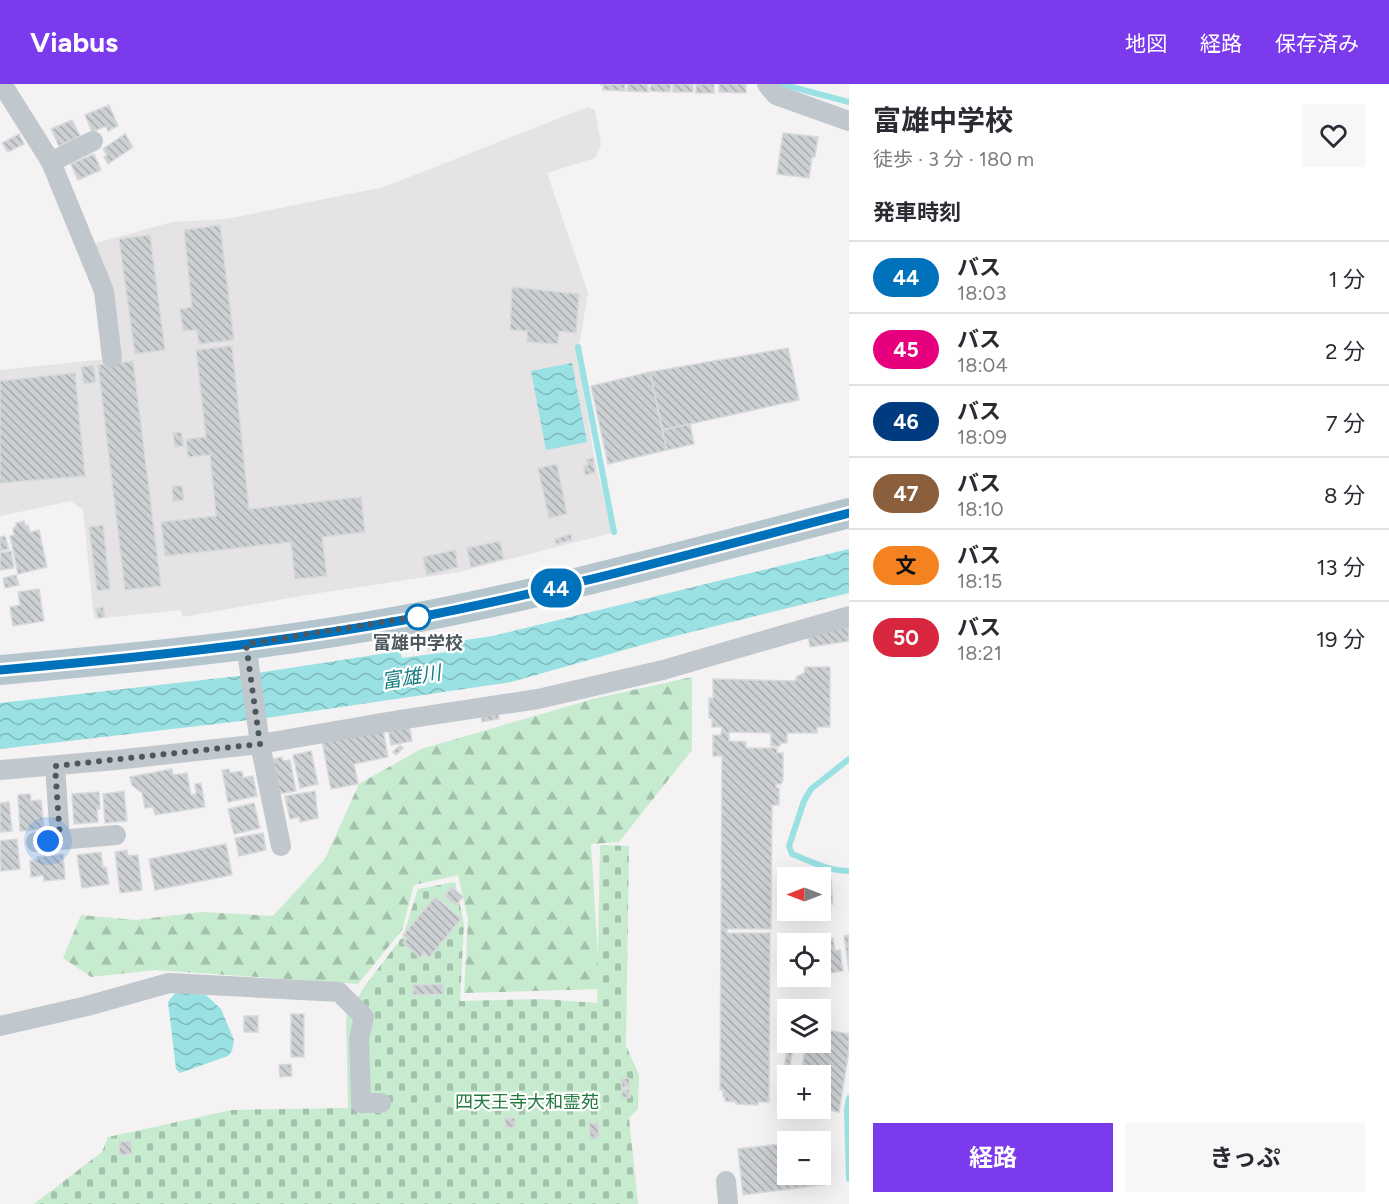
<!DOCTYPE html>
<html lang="ja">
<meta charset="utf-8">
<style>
body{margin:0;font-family:Figtree,"Noto Sans JP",sans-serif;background:#f7f7f7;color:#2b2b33;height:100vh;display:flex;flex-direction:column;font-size:22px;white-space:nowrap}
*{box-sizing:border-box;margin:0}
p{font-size:20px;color:#7c7c81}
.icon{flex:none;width:33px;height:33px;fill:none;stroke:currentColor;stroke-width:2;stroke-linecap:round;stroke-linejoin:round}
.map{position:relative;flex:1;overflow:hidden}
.details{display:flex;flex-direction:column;background:#fff;width:540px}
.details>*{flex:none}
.badge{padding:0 12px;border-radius:20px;font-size:21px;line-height:39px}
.needle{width:39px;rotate:270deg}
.tools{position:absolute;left:777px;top:783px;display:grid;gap:12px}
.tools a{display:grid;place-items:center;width:54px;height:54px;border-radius:0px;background:#fff;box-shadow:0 6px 24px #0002;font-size:30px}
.you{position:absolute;width:30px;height:30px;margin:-15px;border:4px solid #fff;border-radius:50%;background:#1a73e8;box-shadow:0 0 0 9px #1a73e833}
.map>.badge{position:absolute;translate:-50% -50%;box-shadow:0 0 0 3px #fff}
h2{padding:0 24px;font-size:22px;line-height:54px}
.round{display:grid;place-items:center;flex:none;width:63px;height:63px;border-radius:0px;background:#f7f7f7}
.headline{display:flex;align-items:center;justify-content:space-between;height:102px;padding:0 24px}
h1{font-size:28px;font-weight:700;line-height:45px}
.action{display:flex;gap:12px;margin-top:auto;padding:12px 24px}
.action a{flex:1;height:69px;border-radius:0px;background:#7c3aed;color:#fff;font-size:24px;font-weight:700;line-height:69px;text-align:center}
.action a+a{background:#f7f7f7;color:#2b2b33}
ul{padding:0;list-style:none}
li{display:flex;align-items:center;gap:18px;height:72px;padding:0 24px;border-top:2px solid #e1e1e2}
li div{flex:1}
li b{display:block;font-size:22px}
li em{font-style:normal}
li .badge{min-width:66px;font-weight:700;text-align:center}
header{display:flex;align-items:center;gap:36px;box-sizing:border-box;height:84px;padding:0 30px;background:#7c3aed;color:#fff}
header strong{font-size:28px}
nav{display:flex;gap:33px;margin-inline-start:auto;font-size:21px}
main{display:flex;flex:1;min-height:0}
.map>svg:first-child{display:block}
.education{fill:#e5e3e4}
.forest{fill:url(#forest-firs)}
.cemetery{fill:url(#cemetery-stones)}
.water{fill:url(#water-waves)}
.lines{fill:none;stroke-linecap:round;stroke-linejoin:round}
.stream{stroke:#99e1e3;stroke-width:6}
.building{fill:url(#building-back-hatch);stroke:#d7dadc;stroke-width:1.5}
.street{stroke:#c0c8cd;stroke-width:20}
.primary{stroke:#b5c5cd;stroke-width:30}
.line-casing{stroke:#fff;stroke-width:14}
.line{stroke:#0072bc;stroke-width:9}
.walk{stroke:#4c585d;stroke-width:6;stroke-dasharray:0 10.8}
.stop-dot{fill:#fff;stroke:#0072bc;stroke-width:3}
.labels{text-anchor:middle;stroke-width:4.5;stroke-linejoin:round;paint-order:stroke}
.stop-label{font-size:18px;font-weight:bold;fill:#4c585d;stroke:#fff}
.park-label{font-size:18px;fill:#23783f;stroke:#fff}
.water-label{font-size:20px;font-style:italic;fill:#1b7f82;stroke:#fff}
</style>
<header>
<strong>Viabus</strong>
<nav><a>地図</a><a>経路</a><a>保存済み</a></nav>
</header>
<main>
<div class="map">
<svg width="849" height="1120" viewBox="0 0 849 1120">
<defs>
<pattern id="forest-firs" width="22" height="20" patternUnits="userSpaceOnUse" patternTransform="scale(1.5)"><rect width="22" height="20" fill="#c7ebcf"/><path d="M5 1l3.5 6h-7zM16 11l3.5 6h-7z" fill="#a4c1ab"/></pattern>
<pattern id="cemetery-stones" width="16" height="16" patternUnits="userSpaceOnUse" patternTransform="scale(1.5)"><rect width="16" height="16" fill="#c7ebcf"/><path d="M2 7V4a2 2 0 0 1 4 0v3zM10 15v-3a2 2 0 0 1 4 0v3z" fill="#a4c1ab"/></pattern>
<pattern id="water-waves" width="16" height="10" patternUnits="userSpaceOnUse" patternTransform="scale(1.5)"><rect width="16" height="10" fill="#99e1e3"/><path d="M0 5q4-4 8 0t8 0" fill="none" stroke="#7fb9bb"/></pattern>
<pattern id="building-back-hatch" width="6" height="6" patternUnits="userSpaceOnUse" patternTransform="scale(1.5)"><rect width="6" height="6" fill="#cdd0d3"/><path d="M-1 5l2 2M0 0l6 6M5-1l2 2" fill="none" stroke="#a9acae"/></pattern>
</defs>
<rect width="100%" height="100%" fill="#f4f2f3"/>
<!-- education -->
<path class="education" d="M 588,23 L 595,26 L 601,61 L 595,74 L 547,89 L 588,209 L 578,268 L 593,367 L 612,449 L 459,488 L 313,510 L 182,533 L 181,526 L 94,535 L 83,426 L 71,417 L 0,432 L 0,286 L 116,274 L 89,161 L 172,138 L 226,135 L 384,103 Z"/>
<!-- forest -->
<path class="forest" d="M 692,593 L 692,666 L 619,758 L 591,760 L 600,905 L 464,909 L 468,835 L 458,791 L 414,801 L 402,846 L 358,900 L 156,886 L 91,893 L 63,874 L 81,831 L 135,836 L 202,828 L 273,832 L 325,775 L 359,700 L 421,665 L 593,615 Z"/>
<!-- cemetery -->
<path class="cemetery" d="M 600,761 L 629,762 L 626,962 L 639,991 L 638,1025 L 629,1034 L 638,1120 L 34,1120 L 102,1068 L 108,1053 L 232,1026 L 348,1024 L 346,934 L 364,903 L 403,852 L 418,805 L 455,798 L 464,840 L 460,917 L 542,915 L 597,919 Z"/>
<!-- water -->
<path class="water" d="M 572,279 L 587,358 L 546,366 L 531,287 Z
M 849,465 L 849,509 L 663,555 L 511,598 L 266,634 L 0,665 L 0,619 L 238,592 L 400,567 L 402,574 L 446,568 L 445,559 L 493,552 Z
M 176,908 L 206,911 L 221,925 L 234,956 L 232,967 L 228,972 L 180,989 L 176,985 L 168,918 Z"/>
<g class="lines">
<!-- stream -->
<path class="stream" d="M 781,0 L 849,18
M 578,263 L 614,448
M 849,675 L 811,705 L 804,717 L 789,762 L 792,770 C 810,777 829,787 849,787
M 849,1014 L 847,1026 L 849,1095"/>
</g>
<!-- building -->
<path class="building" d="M 625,0 L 625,7 L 603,6 L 603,1 L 600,1 Z
M 628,0 L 648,0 L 648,8 L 627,7 Z
M 651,0 L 671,0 L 670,8 L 650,7 Z
M 673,0 L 693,0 L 693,8 L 673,8 Z
M 696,0 L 714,0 L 714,9 L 696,9 Z
M 719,0 L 746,0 L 746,9 L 719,8 Z
M 109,21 L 118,42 L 108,47 L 106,42 L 92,48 L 85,31 Z
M 72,36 L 80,52 L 59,62 L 51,45 Z
M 783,49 L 818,53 L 815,73 L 812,73 L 809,94 L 777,90 Z
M 19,50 L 24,60 L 8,68 L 2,59 Z
M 125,50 L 133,63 L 108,80 L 104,73 L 107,71 L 103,65 Z
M 94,70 L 101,86 L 78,96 L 71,80 Z
M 220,141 L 234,256 L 199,260 L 197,246 L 183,247 L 180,225 L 192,223 L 184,146 Z
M 150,151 L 165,266 L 135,270 L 119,155 Z
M 512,203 L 579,210 L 576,249 L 559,247 L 558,260 L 527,258 L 527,247 L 510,246 Z
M 232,262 L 249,425 L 361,413 L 365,448 L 322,453 L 327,492 L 295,495 L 291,458 L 165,472 L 161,438 L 216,432 L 210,371 L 188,373 L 186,355 L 206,353 L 196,266 Z
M 788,264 L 799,316 L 662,346 L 650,288 Z
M 133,277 L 161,502 L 125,506 L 98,281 Z
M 93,281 L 96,298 L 84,300 L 81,283 Z
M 650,288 L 667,366 L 608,380 L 591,302 Z
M 75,289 L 85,392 L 0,399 L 0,297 Z
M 690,340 L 694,360 L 667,366 L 662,346 Z
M 181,348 L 184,362 L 175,363 L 173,349 Z
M 593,374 L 595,389 L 585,391 L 584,382 L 588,381 L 586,375 Z
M 557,380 L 567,430 L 549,434 L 538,384 Z
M 172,402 L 182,402 L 184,416 L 173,417 Z
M 24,437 L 25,442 L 28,441 L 30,448 L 39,446 L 47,483 L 18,490 L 10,452 L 14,451 L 13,444 L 16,443 L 16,439 Z
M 103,441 L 110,505 L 97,507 L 89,443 Z
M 571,450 L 572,456 L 556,460 L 555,455 Z
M 5,452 L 9,465 L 0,467 L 0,453 Z
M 500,457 L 504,475 L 471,483 L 467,464 Z
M 455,466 L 458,483 L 427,491 L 423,473 Z
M 11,467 L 14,484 L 0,486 L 0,469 Z
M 16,491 L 19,501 L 5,504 L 3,494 Z
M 39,505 L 44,537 L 13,542 L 10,523 L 20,521 L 18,508 Z
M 103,523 L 105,533 L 98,534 L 96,525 Z
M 849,539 L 849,557 L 810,563 L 807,547 Z
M 437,559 L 438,566 L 429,567 L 428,561 Z
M 805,583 L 830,583 L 830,643 L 817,643 L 817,649 L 787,649 L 787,659 L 780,659 L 780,662 L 771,662 L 771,649 L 729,648 L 729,657 L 746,658 L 746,664 L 777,664 L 777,669 L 783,669 L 783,696 L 781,700 L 776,700 L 776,704 L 779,704 L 779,721 L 772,721 L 771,845 L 727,845 L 727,849 L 770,849 L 769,1018 L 758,1018 L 758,1021 L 736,1020 L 736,1018 L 725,1017 L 725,1013 L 723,1013 L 723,1006 L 720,1006 L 722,672 L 713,672 L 713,651 L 721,651 L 722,643 L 712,643 L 712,634 L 709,634 L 709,614 L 713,614 L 713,595 L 796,597 L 796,593 L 804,589 Z
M 497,624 L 499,635 L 482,638 L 480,627 Z
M 409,640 L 412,657 L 391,661 L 388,644 Z
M 383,645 L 388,673 L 354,680 L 358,700 L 331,705 L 322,657 Z
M 400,661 L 403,664 L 396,671 L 393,668 Z
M 311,667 L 318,700 L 300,704 L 293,671 Z
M 282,673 L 283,677 L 290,676 L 296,707 L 280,710 L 273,675 Z
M 172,685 L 173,691 L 187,689 L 191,711 L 196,710 L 195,700 L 201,699 L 205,723 L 155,731 L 153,723 L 145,724 L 142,709 L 132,701 L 130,693 Z
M 229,685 L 230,689 L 242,687 L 243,694 L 253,692 L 257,712 L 228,718 L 222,686 Z
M 124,707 L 127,737 L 105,739 L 103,710 Z
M 315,707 L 318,734 L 300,738 L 299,733 L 290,735 L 285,712 Z
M 99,708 L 100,725 L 97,725 L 98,738 L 74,740 L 72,710 Z
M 30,710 L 31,717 L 41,716 L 44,745 L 20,747 L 18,711 Z
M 9,718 L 12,747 L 0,748 L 0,719 Z
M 254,719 L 260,744 L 234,750 L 228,725 Z
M 263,749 L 266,766 L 239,772 L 235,754 Z
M 17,755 L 20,785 L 1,787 L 0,757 Z
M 226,760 L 232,791 L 155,806 L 149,775 Z
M 127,766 L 128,772 L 138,771 L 142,806 L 120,809 L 115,768 Z
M 101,768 L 103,784 L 106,783 L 109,800 L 82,804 L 77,771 Z
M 63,770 L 65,795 L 44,797 L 43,791 L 31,793 L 30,777 L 37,776 L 37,773 Z
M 831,795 L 833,820 L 830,820 L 831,828 L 814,830 L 813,826 L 820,826 L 820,796 Z
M 452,803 L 463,813 L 456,821 L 444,812 Z
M 435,813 L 461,835 L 429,874 L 424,869 L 420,874 L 403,859 L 407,855 L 403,851 Z
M 849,851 L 849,887 L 844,852 Z
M 833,854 L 835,867 L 840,866 L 843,887 L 820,890 L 820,860 L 817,860 L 816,856 Z
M 443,900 L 443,910 L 413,911 L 413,901 Z
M 291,930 L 304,930 L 304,973 L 291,973 Z
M 244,932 L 258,932 L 258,948 L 244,948 Z
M 820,945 L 849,950 L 849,966 L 839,1028 L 819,1024 L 820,992 L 801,992 L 806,958 L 820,958 Z
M 788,958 L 794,958 L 789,987 L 784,986 Z
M 291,980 L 292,992 L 280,993 L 279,981 Z
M 629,994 L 630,1002 L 622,1003 L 621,995 Z
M 629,1005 L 630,1013 L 622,1014 L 622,1006 Z
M 505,1034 L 515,1034 L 515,1044 L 505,1043 Z
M 589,1039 L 598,1039 L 599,1053 L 590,1054 Z
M 131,1057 L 132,1070 L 119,1071 L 119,1058 Z
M 788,1059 L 788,1090 L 820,1090 L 820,1086 L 827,1085 L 829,1100 L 743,1111 L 738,1065 Z"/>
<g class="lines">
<!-- street -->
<path class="street" d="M 2,0 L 51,78 L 104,207 L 112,274
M 767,0 L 776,11 L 849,37
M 51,78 L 93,57
M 246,560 L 260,660 L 281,762
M 55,682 L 60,755
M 0,686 L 116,676 L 260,660 L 399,636 L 538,615 L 663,586 L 849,532
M 36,758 L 116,751
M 0,942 L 87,922 L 169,899 L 339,908 L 364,933 L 359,955 L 361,1019 L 381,1019
M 726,1097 L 728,1120"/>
<!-- primary -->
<path class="primary" d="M 0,586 C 135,574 271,561 404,536 C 554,508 701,467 849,429"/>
</g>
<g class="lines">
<!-- line casing -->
<g class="line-casing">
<path id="line" d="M 0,586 C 135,574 271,560 404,536 C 554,508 701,467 849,429"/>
</g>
<!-- line -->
<use href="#line" class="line"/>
<!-- walk -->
<path class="walk" d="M 48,757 L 60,755 L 55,682 L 260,660 L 246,560 L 426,531 L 418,533"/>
</g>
<!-- markers -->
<circle class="stop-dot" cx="418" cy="533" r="12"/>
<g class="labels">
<!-- stop labels -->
<g class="stop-label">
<text x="418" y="565">富雄中学校</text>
</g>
<!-- park labels -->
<g class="park-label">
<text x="527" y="1024">四天王寺大和霊苑</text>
</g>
<!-- water labels -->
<g class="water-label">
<text transform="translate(411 593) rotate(-9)" y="7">富雄川</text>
</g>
</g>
</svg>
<div class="tools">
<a><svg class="needle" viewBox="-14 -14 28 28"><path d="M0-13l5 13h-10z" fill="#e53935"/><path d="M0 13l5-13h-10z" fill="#7c7c81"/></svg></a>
<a><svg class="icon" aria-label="locate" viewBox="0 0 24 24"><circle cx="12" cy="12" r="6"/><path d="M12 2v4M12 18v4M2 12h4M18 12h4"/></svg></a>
<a><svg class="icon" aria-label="layers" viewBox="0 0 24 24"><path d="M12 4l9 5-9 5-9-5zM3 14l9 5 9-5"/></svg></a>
<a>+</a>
<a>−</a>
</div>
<div class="you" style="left:48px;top:757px"></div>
<b class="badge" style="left:556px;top:504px;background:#0072bc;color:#fff">44</b>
</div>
<section class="details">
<div class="headline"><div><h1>富雄中学校</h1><p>徒歩 · 3 分 · 180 m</p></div><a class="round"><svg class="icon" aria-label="heart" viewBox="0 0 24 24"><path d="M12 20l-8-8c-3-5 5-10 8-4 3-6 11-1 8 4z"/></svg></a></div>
<h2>発車時刻</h2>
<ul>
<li><span class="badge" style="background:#0072bc;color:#fff">44</span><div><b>バス</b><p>18:03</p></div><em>1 分</em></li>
<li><span class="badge" style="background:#e6007e;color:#fff">45</span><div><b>バス</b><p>18:04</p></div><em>2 分</em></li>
<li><span class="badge" style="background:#003b80;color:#fff">46</span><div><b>バス</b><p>18:09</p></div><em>7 分</em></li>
<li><span class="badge" style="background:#8b5e3c;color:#fff">47</span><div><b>バス</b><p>18:10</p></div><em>8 分</em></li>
<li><span class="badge" style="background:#f58220;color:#111">文</span><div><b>バス</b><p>18:15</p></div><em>13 分</em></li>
<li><span class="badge" style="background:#d7263d;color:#fff">50</span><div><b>バス</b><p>18:21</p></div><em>19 分</em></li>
</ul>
<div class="action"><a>経路</a><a>きっぷ</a></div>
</section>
</main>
